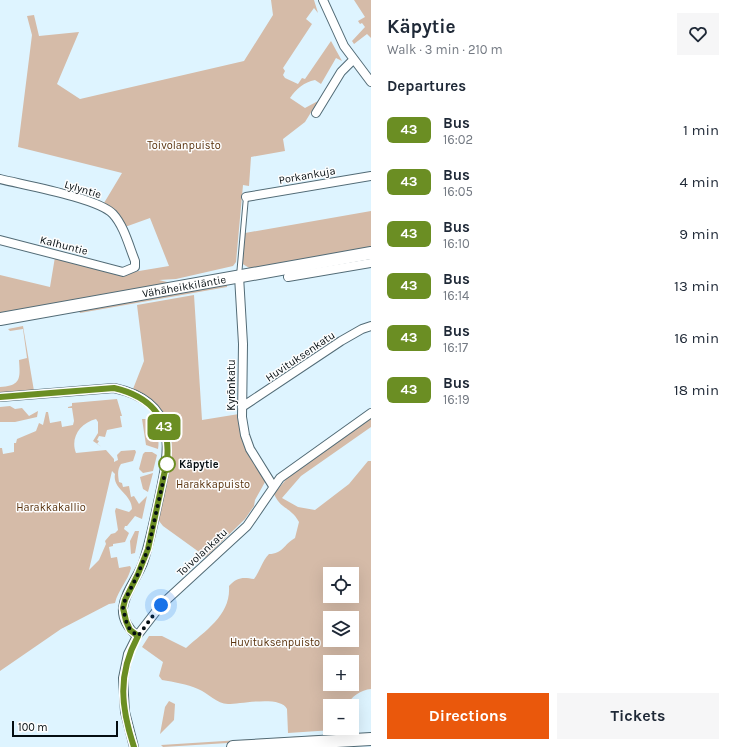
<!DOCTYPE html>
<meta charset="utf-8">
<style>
body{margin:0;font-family:Karla,sans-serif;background:#f6f6f7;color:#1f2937;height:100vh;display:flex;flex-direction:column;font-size:15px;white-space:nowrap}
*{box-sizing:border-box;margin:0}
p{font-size:13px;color:#747a83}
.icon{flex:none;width:22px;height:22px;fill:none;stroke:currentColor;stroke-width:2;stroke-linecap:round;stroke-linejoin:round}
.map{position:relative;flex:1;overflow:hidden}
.side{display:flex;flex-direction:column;background:#fff;width:364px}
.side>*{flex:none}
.badge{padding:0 8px;border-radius:6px;font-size:14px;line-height:26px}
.tools{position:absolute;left:323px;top:567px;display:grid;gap:8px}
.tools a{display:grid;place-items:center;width:36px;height:36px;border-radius:0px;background:#fff;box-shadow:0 4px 16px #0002;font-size:20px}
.scale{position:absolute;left:12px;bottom:10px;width:106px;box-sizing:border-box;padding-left:4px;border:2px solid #040d11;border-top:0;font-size:11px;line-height:14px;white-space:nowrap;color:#040d11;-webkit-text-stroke:3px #fdfdfd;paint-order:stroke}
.you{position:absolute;width:20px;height:20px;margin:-10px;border:3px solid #fff;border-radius:50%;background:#1a73e8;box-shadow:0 0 0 6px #1a73e833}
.map>.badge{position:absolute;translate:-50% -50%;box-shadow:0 0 0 2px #fff}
h2{padding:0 16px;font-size:15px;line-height:36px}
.round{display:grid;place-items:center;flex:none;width:42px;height:42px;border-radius:0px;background:#f6f6f7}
.summary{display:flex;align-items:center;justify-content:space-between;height:68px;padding:0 16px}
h1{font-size:19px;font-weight:700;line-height:30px}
.button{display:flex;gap:8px;margin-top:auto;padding:8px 16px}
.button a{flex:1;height:46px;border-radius:0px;background:#ea580c;color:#fff;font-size:16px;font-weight:700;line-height:46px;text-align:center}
.button a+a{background:#f6f6f7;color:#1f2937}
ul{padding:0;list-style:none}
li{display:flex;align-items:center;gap:12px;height:52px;padding:0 16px}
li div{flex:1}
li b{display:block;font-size:15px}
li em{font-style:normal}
li .badge{min-width:44px;font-weight:700;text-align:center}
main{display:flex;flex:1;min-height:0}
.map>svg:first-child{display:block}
.green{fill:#d5bba8;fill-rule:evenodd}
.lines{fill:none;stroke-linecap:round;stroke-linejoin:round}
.lane-casing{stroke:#526b76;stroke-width:6}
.street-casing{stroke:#526b76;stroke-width:10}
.secondary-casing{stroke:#526b76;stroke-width:14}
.lane{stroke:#fff;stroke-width:4}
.street{stroke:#fff;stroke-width:8}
.secondary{stroke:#fff;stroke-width:12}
.line-casing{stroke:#fff;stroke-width:9}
.line{stroke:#6b8e23;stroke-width:6}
.walk{stroke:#040d11;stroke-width:4;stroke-dasharray:0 7.2}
.stop-dot{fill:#fff;stroke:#6b8e23;stroke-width:2}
.labels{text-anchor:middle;stroke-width:3;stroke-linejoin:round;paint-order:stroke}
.park-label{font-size:11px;fill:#59320d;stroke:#fdfdfd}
.street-label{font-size:11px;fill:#040d11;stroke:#fdfdfd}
.stop-label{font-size:11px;font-weight:bold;fill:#040d11;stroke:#fdfdfd;text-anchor:start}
</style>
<main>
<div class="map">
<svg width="371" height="747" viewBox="0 0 371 747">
<rect width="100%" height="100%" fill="#def4ff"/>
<!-- green -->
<path class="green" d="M 271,0 L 314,0 L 318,13 L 314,8 L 306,19 L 312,24 L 283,68 L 285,71 L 283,75 L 285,78 L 298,84 L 302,78 L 305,79 L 331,41 L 342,61 L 336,58 L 321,84 L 315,80 C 304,82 296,89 290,98 L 305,108 L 318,101 L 305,122 L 283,139 L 285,151 L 251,157 L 249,186 L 243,185 L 236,262 L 233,266 L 176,279 L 159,280 L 171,283 L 0,314 L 0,275 L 50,287 L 55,257 L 121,272 L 133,272 L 169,266 L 150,218 L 125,227 L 111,208 L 104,203 L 122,173 L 18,147 L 32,35 L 27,16 L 34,15 L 39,36 L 79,32 L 57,84 L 80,99 L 244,61 L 273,15 Z
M 354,0 L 371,0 L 371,38 L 367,34 L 354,44 L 352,41 L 365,27 L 362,23 L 360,24 L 358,21 L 365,17 Z
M 371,211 L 371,248 L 251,269 L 241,263 L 246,214 L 245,233 Z
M 227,282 L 227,287 L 80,313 L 79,311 Z
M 194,295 L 202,420 L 239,414 L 265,482 L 255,500 L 254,506 L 245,519 L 206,557 L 163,526 L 159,521 L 159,515 C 171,465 189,418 133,389 L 144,361 L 137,305 Z
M 23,326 L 34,391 L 0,394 L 0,387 C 22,386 20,377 19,360 L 27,358 L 23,329 L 10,331 L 8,329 Z
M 117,399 L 122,416 L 120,416 L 122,427 L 107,430 L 105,437 L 99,436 L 97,440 L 99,441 L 97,444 L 102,447 L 93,441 L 98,433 L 98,422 L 96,419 C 80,423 70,438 76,453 L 106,450 L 114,459 L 114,462 L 118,460 L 117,455 L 121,451 L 135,450 L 136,452 L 133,461 L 121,464 C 117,470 118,475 119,482 L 122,483 L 123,487 L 129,486 L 131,497 L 134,496 L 139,504 L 147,496 L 142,519 L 135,516 L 127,526 L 125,526 L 124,529 L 129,533 L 125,542 L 113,544 L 113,546 L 109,547 L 111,558 L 117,557 L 119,568 L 130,566 L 131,568 C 128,581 118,590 115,603 L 109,604 L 61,629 L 0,671 L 0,448 L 2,448 L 3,454 L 14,452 L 14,443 L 16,443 L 17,439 L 36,431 L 39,423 L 43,425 L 46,412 L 48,412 L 50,423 L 61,421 L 62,427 L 73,425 L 74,421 L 72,408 L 68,408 L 68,407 L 72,406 L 72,403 ZM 112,471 L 115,474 C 112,489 132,494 132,509 L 129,512 L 116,508 L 115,511 L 118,530 L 115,533 L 111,534 L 105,541 L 106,544 L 99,560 L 89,570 Z
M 10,406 L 15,409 L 22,408 L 29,416 L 38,411 L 37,417 L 15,422 L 0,422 L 0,407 Z
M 371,417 L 371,427 L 301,476 L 282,498 L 298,507 L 315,510 L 349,484 L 368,461 L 371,461 L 371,689 C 361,690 351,696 347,706 L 330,706 L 330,728 L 348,728 L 348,729 L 288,733 L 287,709 C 281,695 241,704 228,704 C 217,704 208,693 198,689 C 187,684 174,682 162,680 L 159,676 L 163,662 L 142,647 L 149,636 L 162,636 L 186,648 C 206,630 231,615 229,586 C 237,577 243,577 254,579 C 260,571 262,561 269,554 C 283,554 284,544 295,538 L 299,522 C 290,506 281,510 274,494 L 288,477 ZM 330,574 L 352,574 L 352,596 L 330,596 ZM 330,618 L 352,618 L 352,640 L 330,640 ZM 330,662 L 352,662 L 352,684 L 330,684 Z
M 142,419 L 150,419 C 156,429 160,438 158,449 L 146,445 Z
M 145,452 L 152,452 L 157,455 L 153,471 L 143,473 L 139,469 L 143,454 Z
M 153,473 L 148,492 L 143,489 L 140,477 Z
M 135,531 L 139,531 L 135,553 L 131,554 L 130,541 Z
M 169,701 L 175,704 L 174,720 L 160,734 L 165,707 Z
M 353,733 L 354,735 L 163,747 L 161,745 Z"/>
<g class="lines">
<!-- lane casing -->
<g class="lane-casing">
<path id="lane" d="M 239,276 L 246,197"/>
</g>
<!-- street casing -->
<g class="street-casing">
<path id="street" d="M 323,0 L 344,46 L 371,82
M 316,113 L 341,72 L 353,60
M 0,179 C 24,185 98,198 113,214 C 124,226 129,246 135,261 L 135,267 L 123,272 L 0,240
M 246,197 L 371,176
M 239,276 L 243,344 L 242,417 L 245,435 L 250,449 L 273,486
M 288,277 L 371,263
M 0,397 L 114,388 C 179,402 170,447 159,498 C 154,520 150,542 143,563 C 137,578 125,592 123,608 C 122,619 129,629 137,636
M 242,407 L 341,341 L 362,329 L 371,326
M 134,747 L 125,712 L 123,678 L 128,654 L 137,636 L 161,605 L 247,526 L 280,478 L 371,413"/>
</g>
<!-- secondary casing -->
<g class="secondary-casing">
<g id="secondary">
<path id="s1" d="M 0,319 L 371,253"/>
<path d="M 233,747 L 371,739"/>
</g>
</g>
<!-- lane -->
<use href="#lane" class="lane"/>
<!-- street -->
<use href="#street" class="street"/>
<!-- secondary -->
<use href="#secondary" class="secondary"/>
</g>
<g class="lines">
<!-- line casing -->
<g class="line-casing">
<path id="line" d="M 0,397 L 114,388 C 153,397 171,420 167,461 L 148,549 L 138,574 L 125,600 L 123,608 L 126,621 L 130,630 L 138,636 C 117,675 121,707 134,747"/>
</g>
<!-- line -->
<use href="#line" class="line"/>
<!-- walk -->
<path class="walk" d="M 161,605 L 138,636 L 130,630 L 126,621 L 123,608 L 125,600 L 138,574 L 148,549 L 167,464"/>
</g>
<!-- markers -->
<circle class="stop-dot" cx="167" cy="464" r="8"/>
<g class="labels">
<!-- park labels -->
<g class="park-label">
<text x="184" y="149">Toivolanpuisto</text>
<text x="213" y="488">Harakkapuisto</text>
<text x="51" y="511">Harakkakallio</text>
<text x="275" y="646">Huvituksenpuisto</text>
</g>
<!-- street labels -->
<g class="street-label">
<text transform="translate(307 175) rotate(-10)" y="4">Porkankuja</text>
<text transform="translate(83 189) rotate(17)" y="4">Lylyntie</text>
<text transform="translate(64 245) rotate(14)" y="4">Kalhuntie</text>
<text dy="4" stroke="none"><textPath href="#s1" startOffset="187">Vähäheikkiläntie</textPath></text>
<text transform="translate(300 356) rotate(-34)" y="4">Huvituksenkatu</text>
<text transform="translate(231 385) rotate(-90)" y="4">Kyrönkatu</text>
<text transform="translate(202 552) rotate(-43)" y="4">Toivolankatu</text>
</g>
<!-- stop labels -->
<g class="stop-label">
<text x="179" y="468">Käpytie</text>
</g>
</g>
</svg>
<div class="tools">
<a><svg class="icon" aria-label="locate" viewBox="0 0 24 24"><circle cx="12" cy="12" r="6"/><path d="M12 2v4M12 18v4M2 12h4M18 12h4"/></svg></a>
<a><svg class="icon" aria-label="layers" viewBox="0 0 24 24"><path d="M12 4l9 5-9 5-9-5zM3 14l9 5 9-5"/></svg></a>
<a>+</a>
<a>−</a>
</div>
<div class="scale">100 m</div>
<div class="you" style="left:161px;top:605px"></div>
<b class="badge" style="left:164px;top:427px;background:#6b8e23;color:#fff">43</b>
</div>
<section class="side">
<div class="summary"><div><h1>Käpytie</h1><p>Walk · 3 min · 210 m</p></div><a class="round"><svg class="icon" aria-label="heart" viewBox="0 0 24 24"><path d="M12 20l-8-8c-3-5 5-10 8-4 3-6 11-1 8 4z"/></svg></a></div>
<h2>Departures</h2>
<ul>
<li><span class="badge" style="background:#6b8e23;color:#fff">43</span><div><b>Bus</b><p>16:02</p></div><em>1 min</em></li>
<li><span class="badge" style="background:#6b8e23;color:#fff">43</span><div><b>Bus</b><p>16:05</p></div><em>4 min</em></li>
<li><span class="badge" style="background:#6b8e23;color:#fff">43</span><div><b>Bus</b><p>16:10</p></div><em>9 min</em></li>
<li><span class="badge" style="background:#6b8e23;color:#fff">43</span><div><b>Bus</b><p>16:14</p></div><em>13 min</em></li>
<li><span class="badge" style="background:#6b8e23;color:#fff">43</span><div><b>Bus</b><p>16:17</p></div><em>16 min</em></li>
<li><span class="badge" style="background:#6b8e23;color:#fff">43</span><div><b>Bus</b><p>16:19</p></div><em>18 min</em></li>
</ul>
<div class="button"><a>Directions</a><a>Tickets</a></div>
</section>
</main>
